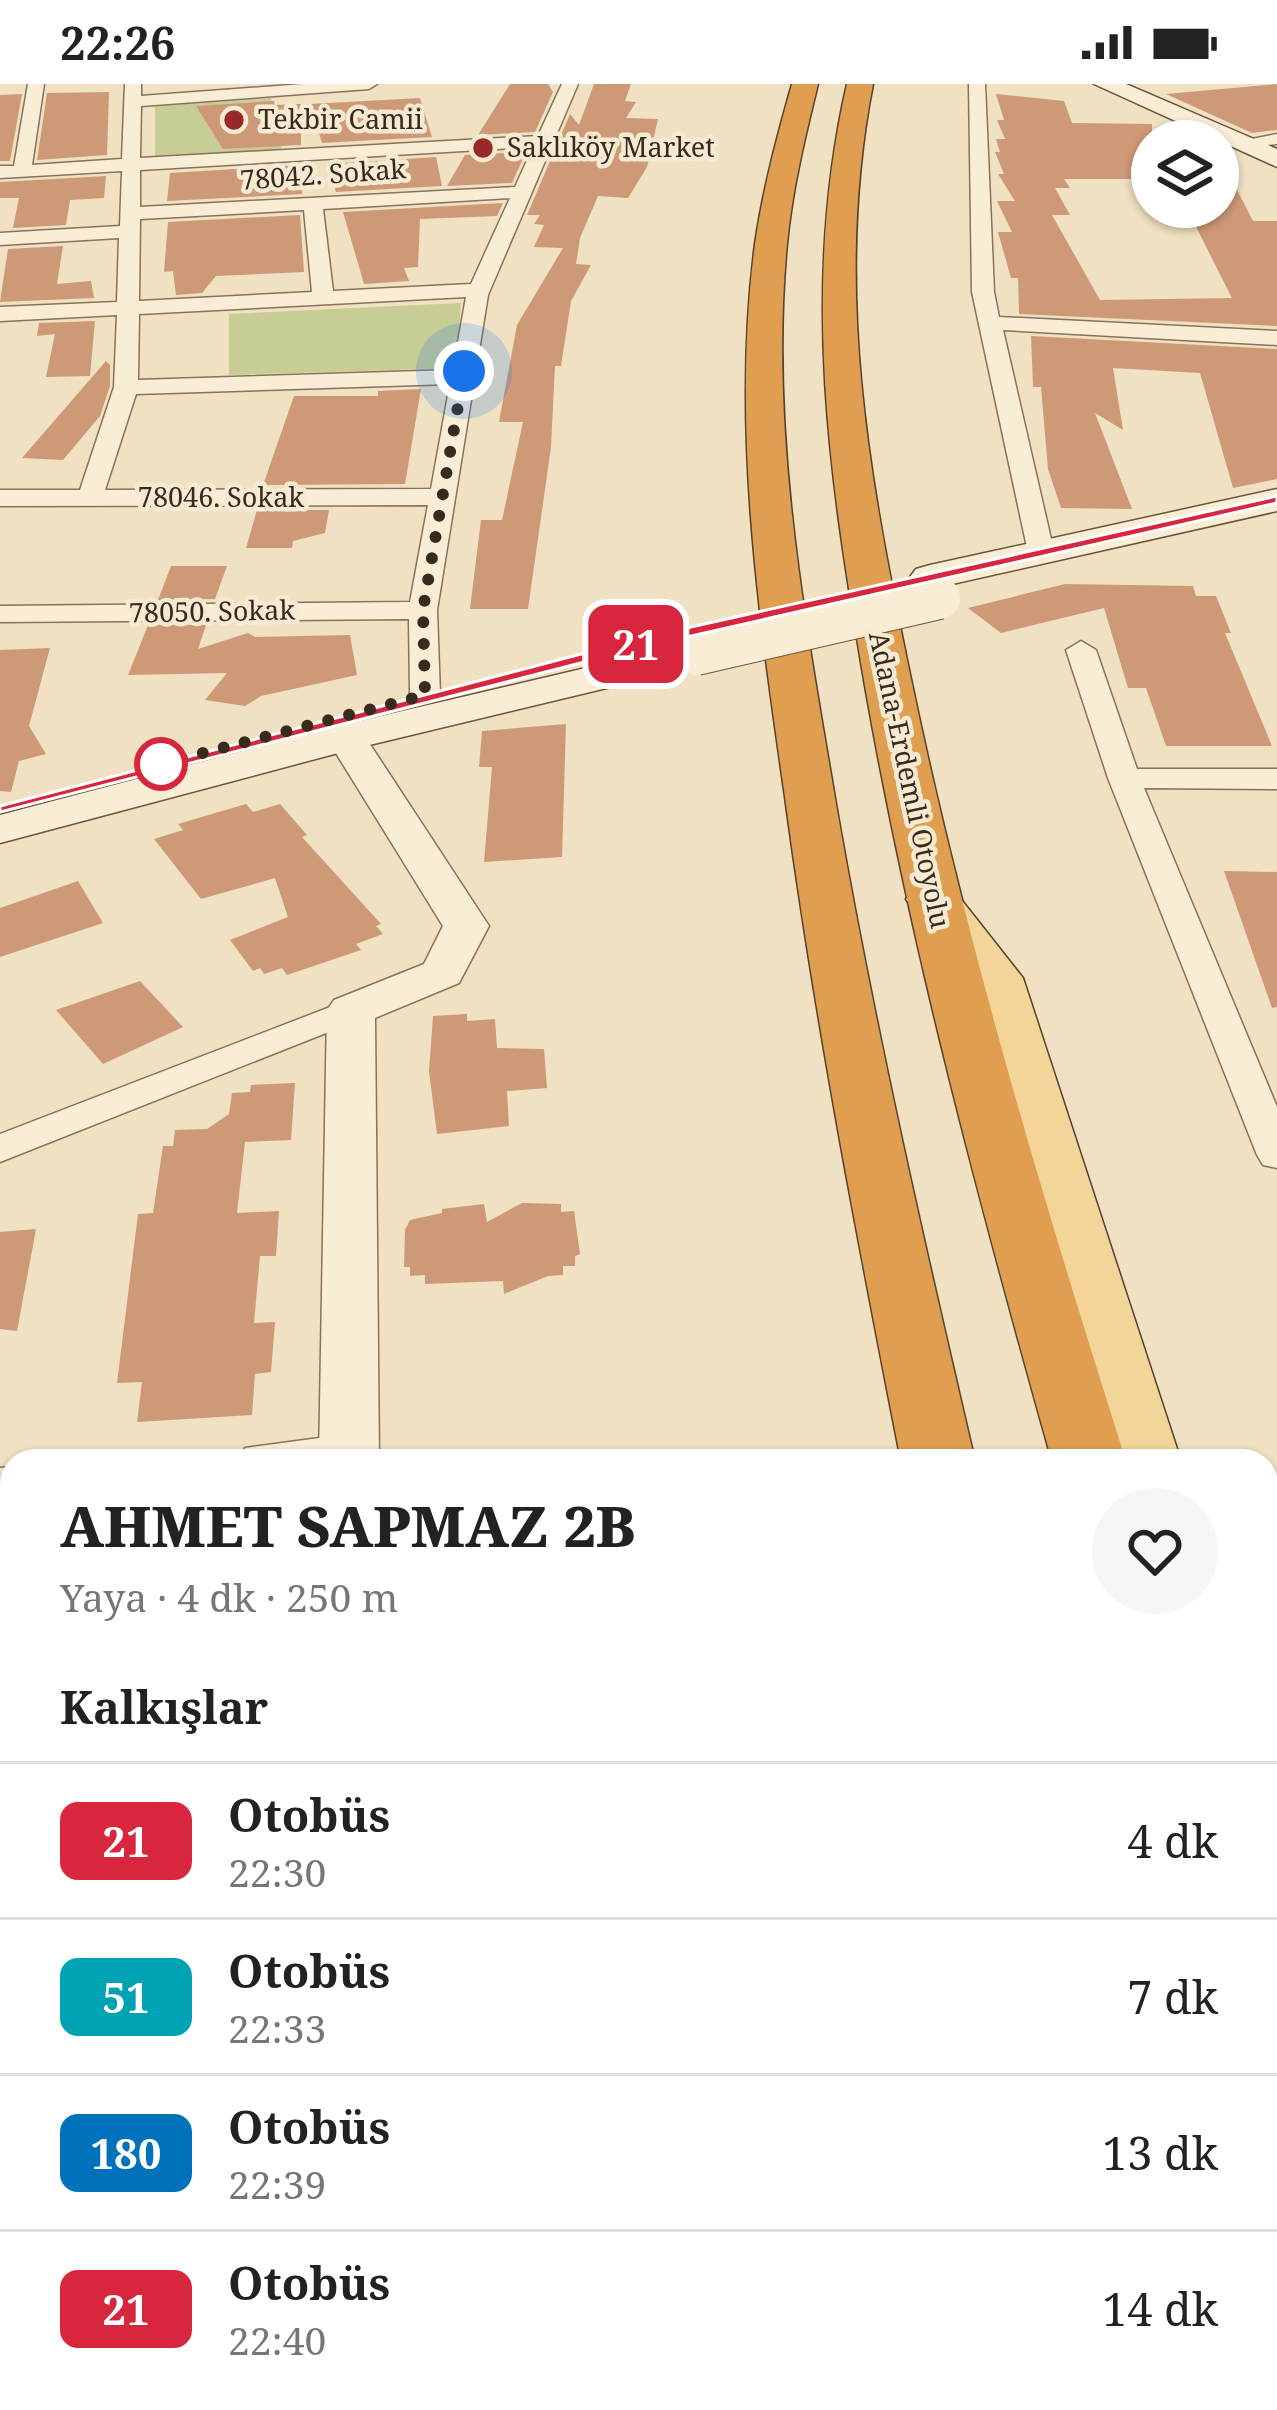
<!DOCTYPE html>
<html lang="tr">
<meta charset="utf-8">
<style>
body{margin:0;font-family:"Noto Serif",serif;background:#f6f6f6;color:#222;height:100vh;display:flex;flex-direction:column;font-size:45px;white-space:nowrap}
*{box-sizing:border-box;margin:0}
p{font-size:39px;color:#767676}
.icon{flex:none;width:66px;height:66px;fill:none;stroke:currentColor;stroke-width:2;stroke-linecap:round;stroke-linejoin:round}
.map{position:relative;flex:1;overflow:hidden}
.panel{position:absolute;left:0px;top:1365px;width:1278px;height:963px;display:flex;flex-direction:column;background:#fff;border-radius:36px 36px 0 0;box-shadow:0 3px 9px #0004}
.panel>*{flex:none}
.badge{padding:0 24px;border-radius:18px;font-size:42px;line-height:78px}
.fabs{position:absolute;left:1131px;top:36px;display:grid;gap:24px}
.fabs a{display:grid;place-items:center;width:108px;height:108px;border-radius:50%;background:#fff;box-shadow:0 3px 9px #0004;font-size:60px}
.you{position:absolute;width:60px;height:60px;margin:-30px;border:9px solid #fff;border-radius:50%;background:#1a73e8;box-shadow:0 0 0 18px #1a73e833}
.map>.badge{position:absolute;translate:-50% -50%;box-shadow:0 0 0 6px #fff}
h2{padding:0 60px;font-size:45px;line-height:108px}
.round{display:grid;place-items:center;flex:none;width:126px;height:126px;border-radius:63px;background:#f6f6f6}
.head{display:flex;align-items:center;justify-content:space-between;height:204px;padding:0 60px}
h1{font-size:57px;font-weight:800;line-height:90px}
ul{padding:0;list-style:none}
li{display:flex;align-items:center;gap:36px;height:156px;padding:0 60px;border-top:3px solid #e0e0e0}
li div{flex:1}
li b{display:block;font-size:45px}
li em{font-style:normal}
li .badge{min-width:132px;font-weight:700;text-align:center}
.status{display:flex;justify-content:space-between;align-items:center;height:84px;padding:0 60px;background:#fff;direction:ltr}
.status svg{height:33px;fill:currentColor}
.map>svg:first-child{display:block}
.green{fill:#c8cd96}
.building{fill:#ce9977}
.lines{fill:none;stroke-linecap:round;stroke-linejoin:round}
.minor-casing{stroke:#897259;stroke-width:3}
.tertiary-casing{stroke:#897259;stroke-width:3}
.secondary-casing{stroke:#6b533c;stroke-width:3}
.primary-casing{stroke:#57402d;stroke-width:3}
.motorway-casing{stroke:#57402d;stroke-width:3}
.minor{fill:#f9eed5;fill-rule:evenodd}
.tertiary{fill:#f9eed5;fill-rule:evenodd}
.secondary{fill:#f9eed5;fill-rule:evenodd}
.primary{fill:#f3d599;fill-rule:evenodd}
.motorway{fill:#e09e51;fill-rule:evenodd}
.secondary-bridge-casing{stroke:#6b533c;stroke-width:44;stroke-linecap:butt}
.secondary-bridge{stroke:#f9eed5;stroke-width:42}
.line{fill:#d7263d;stroke:#fff;stroke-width:3}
.walk{stroke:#382a1d;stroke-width:12;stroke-dasharray:0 21.6}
.poi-dot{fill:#99282b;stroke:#f6ebd2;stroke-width:4.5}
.stop-dot{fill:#fff;stroke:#d7263d;stroke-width:6}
.labels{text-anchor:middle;stroke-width:9;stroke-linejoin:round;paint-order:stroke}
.far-poi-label{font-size:27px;fill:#382a1d;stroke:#f6ebd2;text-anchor:start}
.far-street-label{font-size:27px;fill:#382a1d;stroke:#f6ebd2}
</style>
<div class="status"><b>22:26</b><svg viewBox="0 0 49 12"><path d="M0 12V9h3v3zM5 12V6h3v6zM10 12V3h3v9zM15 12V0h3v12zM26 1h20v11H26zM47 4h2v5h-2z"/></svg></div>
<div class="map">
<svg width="1277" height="2326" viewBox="0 0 1277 2326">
<rect width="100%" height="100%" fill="#efe1c2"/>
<!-- green -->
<path class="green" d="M 271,14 L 282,66 L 155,75 L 155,22 Z
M 461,219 L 456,284 L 229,291 L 229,230 Z"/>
<!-- building -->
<path class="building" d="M 510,0 L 548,0 L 553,8 L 535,48 L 478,51 Z
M 594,0 L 631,0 L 625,17 L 636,18 L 626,34 L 658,35 L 647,83 L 628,114 L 598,112 L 580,154 L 576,180 L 591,181 L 571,217 L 561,282 L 555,282 L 551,363 L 528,525 L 470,525 L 481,436 L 502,436 L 523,338 L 499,338 L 517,241 L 563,164 L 534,163 L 544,141 L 534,140 L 540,131 L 527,131 L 570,30 L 579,41 Z
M 1277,0 L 1277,46 L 1252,49 L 1166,10 Z
M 109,8 L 107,71 L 37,76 L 47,9 Z
M 22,10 L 10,77 L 0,77 L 0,11 Z
M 996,10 L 1064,17 L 1072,39 L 1152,40 L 1152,95 L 1064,95 L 1070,104 L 1055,104 L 1070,131 L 1052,131 L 1100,216 L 1232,214 L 1186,123 L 1218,123 L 1218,69 L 1253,137 L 1277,137 L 1277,242 L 1019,230 L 1018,194 L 1011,194 L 998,148 L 1012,148 L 997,117 L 1015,117 L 998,90 L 1004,90 L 995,68 L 1000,68 L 996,55 L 1005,55 L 997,36 L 1004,36 Z
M 420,14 L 432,53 L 322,59 L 310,20 Z
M 274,17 L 275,21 L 301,20 L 301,61 L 223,65 L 196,22 Z
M 526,68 L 512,99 L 447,102 L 465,71 Z
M 436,73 L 442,102 L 336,108 L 328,80 Z
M 302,81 L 302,110 L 167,117 L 170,89 Z
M 106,92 L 104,114 L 70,116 L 66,141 L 13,144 L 19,114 L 0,114 L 0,98 Z
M 503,119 L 497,132 L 420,135 L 418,183 L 404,184 L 409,197 L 364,200 L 343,128 Z
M 300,131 L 304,188 L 216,192 L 202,209 L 176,211 L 173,187 L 164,188 L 168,138 Z
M 63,162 L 57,200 L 91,197 L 94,214 L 0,218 L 8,165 Z
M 95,237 L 90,292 L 46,293 L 55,250 L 37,252 L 39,239 Z
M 1031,252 L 1277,265 L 1277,395 L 1233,404 L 1200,289 L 1113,284 L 1123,346 L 1095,329 L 1132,425 L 1061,424 L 1048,385 L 1041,303 L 1033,303 Z
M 106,277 L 110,281 L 110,302 L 100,332 L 63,376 L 22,374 Z
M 421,305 L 405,400 L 263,401 L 294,312 L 378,312 L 378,307 Z
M 257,426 L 329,426 L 325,449 L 293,457 L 292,464 L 246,464 Z
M 171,482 L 227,482 L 215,515 L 158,516 Z
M 1065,500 L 1193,502 L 1196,512 L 1216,512 L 1231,549 L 1225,549 L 1272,662 L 1166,662 L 1146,604 L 1128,604 L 1104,524 L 1001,549 L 968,524 Z
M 148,541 L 206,541 L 198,565 L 248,549 L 255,553 L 350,551 L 357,591 L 261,612 L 245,622 L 205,616 L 227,589 L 128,591 Z
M 50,564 L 29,642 L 46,670 L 19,677 L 11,708 L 0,707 L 0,566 Z
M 566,640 L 562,773 L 484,778 L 492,683 L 479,683 L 482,647 Z
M 246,720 L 253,728 L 280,720 L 307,751 L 302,753 L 381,840 L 376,842 L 383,850 L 356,860 L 361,866 L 287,891 L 282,884 L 264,890 L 260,884 L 253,887 L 230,856 L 288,833 L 275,794 L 201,815 L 154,755 L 183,746 L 178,740 Z
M 1224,787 L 1277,788 L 1277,923 L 1272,924 Z
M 78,797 L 103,839 L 0,873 L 0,824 Z
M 140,897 L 183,943 L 103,980 L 56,926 Z
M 467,930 L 467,937 L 495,935 L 497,964 L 544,965 L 547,1004 L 507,1007 L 509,1042 L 437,1050 L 429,987 L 433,932 Z
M 295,999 L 291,1056 L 245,1058 L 237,1129 L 279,1127 L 276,1172 L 260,1172 L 254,1239 L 275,1238 L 271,1288 L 255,1290 L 252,1331 L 137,1338 L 142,1298 L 117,1299 L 138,1130 L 153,1129 L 163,1062 L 173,1062 L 175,1046 L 207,1045 L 229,1030 L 232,1009 L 250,1008 L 251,1001 Z
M 522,1119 L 561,1120 L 561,1128 L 574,1127 L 580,1170 L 575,1172 L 575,1182 L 563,1182 L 563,1191 L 548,1192 L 504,1210 L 503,1197 L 425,1200 L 425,1191 L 410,1192 L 410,1183 L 404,1183 L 405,1146 L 410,1136 L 442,1129 L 442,1125 L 484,1120 L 487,1138 Z
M 36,1145 L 17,1247 L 0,1245 L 0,1148 Z"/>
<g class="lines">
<!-- minor casing -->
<g class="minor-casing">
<path id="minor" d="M 28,0 L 44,0 L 32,81 L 122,75 L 125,0 L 141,0 L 141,12 L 303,0 L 377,0 L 369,5 L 141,22 L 140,74 L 538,52 L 562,0 L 578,0 L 488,211 L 437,526 L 440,611 L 436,617 L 425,620 L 410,611 L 409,535 L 0,538 L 0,522 L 410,518 L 428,421 L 0,422 L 0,406 L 80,406 L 114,303 L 117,231 L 0,237 L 0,223 L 117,218 L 119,154 L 0,161 L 0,149 L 120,142 L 122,87 L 0,94 L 0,82 L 14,82 ZM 533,63 L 515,103 L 140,123 L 140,86 ZM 510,114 L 471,200 L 333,207 L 323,125 ZM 304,126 L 312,208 L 139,217 L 140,135 ZM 466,213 L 453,286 L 138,296 L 139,230 ZM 450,300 L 431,405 L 105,406 L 136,310 Z
M 969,0 L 985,0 L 994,208 L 999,233 L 1277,247 L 1277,261 L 1003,246 L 1054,468 L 1041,476 L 1028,468 L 972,208 Z
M 1277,50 L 1277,60 L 1240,64 L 1231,59 Z
M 1081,557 L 1096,566 L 1137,685 L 1277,685 L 1277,705 L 1144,704 L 1277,1023 L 1277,1084 L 1263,1081 L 1257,1071 L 1108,694 L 1066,566 Z
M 351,915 L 364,918 L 369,926 L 364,934 L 0,1078 L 0,1050 Z
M 349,1350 L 365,1355 L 372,1368 L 367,1377 L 238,1377 L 245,1364 Z
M 12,1383 L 12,1421 L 0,1422 L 0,1384 Z"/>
</g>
<!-- tertiary casing -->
<g class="tertiary-casing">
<path id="tertiary" d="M 346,641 L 360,645 L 489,842 L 459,899 L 375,934 L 379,1377 L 319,1377 L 327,926 L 334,916 L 424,880 L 443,842 L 326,653 L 332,645 Z
M 297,2316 L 383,2316 L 383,2326 L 297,2326 Z"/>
</g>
<!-- secondary casing -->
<g class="secondary-casing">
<path id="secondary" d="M 1094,0 L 1126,0 L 1277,65 L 1277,83 Z
M 1277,405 L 1277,427 L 930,505 L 916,501 L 910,493 L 916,485 L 930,481 Z
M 696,558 L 711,561 L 717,570 L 711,579 L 357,664 L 0,759 L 0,731 L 330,644 Z"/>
</g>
<!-- primary casing -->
<g class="primary-casing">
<path id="primary" d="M 933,799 L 952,804 L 1023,894 L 1181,1377 L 1107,1377 L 967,896 L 906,815 L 914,804 Z
M 1266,1708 L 1277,1713 L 1277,1823 L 1266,1818 Z"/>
</g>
<!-- motorway casing -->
<g class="motorway-casing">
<path id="motorway" d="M 792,0 L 818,0 C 805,53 792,106 787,160 C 769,346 805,537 836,720 C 874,940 924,1159 975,1377 L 901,1377 C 858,1157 815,936 785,713 C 759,532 731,342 755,160 C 763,105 777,53 792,0 Z
M 847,0 L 873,0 C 833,204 869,394 911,595 C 966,860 1044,1119 1126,1377 L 1052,1377 C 980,1121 911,864 865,602 C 830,397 800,205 847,0 Z
M 1266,1896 L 1277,1901 L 1277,2021 L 1266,2016 Z
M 1124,2316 L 1230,2316 L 1232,2326 L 1126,2326 Z"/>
</g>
<!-- minor -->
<use href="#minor" class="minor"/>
<!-- tertiary -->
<use href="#tertiary" class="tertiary"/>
<!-- secondary -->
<use href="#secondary" class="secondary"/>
<!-- primary -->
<use href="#primary" class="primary"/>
<!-- motorway -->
<use href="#motorway" class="motorway"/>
<!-- secondary-bridge casing -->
<g class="secondary-bridge-casing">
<path id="secondary-bridge" d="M 696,570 L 939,514"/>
</g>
<!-- secondary-bridge -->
<use href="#secondary-bridge" class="secondary-bridge"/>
</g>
<!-- line -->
<path class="line" d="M 1277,412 L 1277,419 L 647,562 L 0,728 L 0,722 L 646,553 Z"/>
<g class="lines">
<!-- walk -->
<path class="walk" d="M 161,680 L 425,611 L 423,526 L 464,287"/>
</g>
<!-- markers -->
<g class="poi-dot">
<circle cx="234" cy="36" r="12"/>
<circle cx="483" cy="64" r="12"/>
</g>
<circle class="stop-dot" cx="161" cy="680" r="24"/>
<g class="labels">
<!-- far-poi labels -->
<g class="far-poi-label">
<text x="258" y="45">Tekbir Camii</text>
<text x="507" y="73">Saklıköy Market</text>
</g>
<!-- far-street labels -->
<g class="far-street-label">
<text transform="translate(323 91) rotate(-4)" y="9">78042. Sokak</text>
<text x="221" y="423">78046. Sokak</text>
<text transform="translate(212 528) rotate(-1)" y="9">78050. Sokak</text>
<text transform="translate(909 696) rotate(78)" y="9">Adana-Erdemli Otoyolu</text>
</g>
</g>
</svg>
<div class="fabs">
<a><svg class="icon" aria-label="layers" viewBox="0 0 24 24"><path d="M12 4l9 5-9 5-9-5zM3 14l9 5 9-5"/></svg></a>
</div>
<div class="you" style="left:464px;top:287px"></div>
<b class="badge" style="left:636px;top:560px;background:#d7263d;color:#fff">21</b>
<section class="panel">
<div class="head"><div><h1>AHMET SAPMAZ 2B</h1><p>Yaya · 4 dk · 250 m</p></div><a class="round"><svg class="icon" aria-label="heart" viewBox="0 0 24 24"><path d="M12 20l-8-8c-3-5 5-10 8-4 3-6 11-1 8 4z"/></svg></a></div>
<h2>Kalkışlar</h2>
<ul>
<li><span class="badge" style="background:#d7263d;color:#fff">21</span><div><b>Otobüs</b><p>22:30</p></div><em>4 dk</em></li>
<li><span class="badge" style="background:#00a3b4;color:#fff">51</span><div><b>Otobüs</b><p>22:33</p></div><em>7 dk</em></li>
<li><span class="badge" style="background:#0072bc;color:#fff">180</span><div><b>Otobüs</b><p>22:39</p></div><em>13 dk</em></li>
<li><span class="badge" style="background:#d7263d;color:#fff">21</span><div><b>Otobüs</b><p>22:40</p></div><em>14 dk</em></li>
</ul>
</section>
</div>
